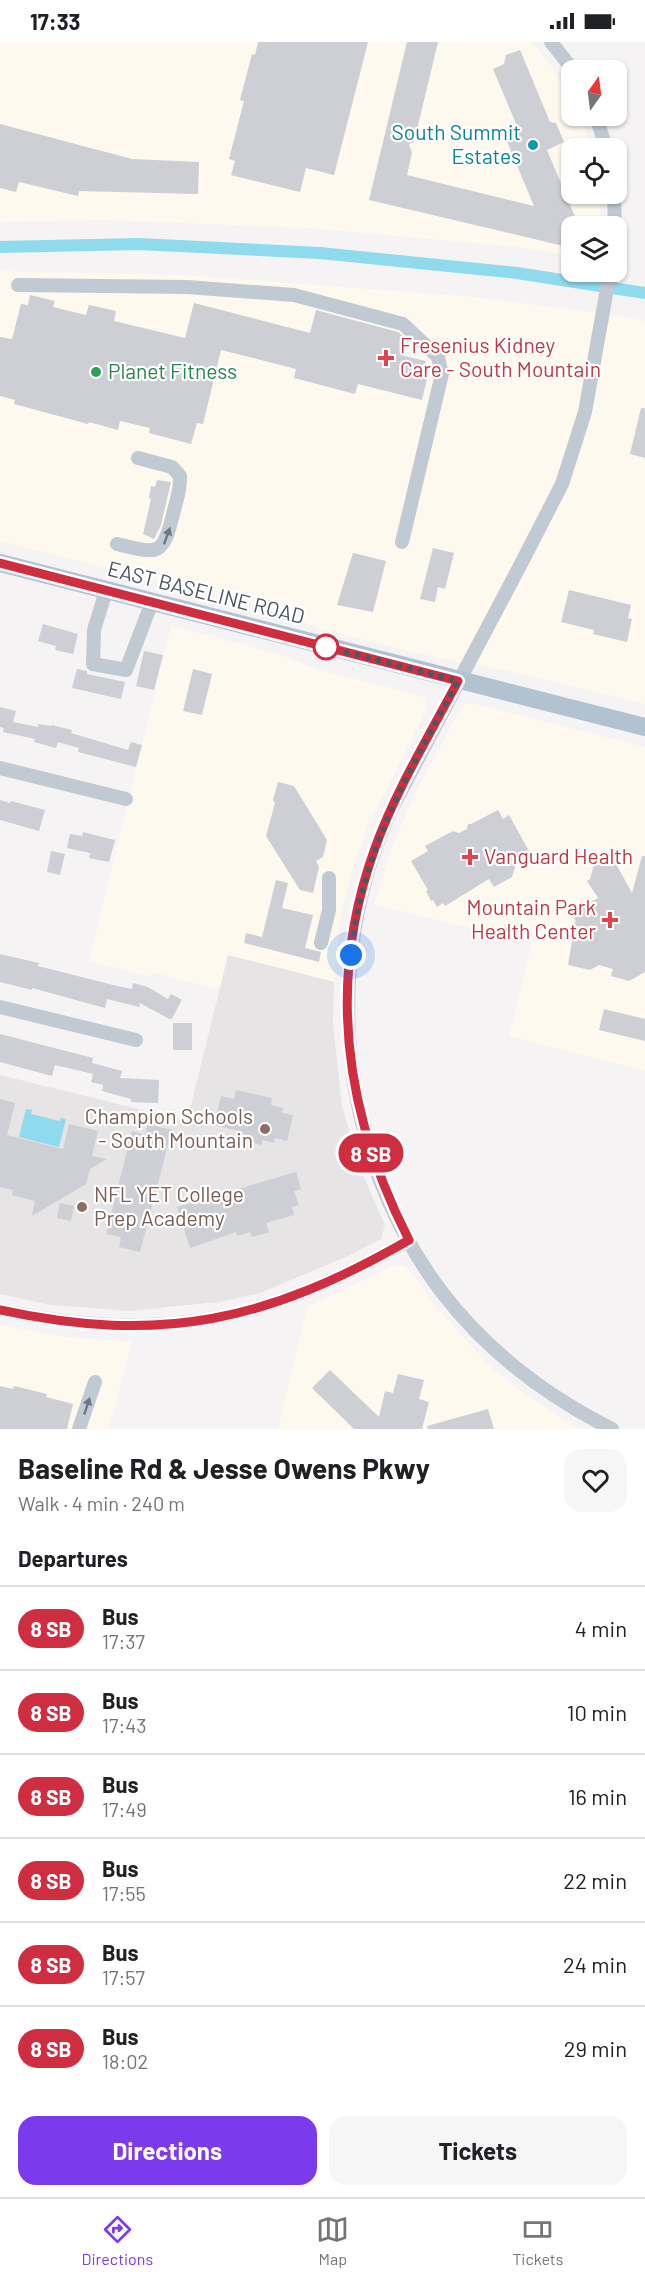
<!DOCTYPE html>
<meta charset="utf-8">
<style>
body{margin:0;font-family:Barlow,sans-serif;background:#f6f6f6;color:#202124;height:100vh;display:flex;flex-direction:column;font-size:22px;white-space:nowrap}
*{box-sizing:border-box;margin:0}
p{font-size:20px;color:#757577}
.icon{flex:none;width:33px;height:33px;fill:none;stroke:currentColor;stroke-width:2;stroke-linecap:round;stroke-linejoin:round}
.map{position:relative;height:1387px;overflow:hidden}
.drawer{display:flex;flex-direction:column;background:#fff;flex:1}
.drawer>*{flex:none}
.badge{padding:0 12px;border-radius:20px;font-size:21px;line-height:39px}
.needle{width:39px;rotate:14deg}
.tools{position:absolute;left:561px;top:18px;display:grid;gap:12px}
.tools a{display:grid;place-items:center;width:66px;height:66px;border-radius:12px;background:#fff;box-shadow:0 2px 4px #0004;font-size:30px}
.you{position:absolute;width:30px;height:30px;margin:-15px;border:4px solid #fff;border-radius:50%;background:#1a73e8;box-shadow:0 0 0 9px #1a73e833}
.map>.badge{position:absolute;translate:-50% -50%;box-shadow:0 0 0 3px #fff}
h2{padding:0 18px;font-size:22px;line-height:54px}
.round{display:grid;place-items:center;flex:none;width:63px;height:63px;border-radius:18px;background:#f6f6f6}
.summary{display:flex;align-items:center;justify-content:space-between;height:102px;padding:0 18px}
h1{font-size:28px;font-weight:700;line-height:45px}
.primary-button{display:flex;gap:12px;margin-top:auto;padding:12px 18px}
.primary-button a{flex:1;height:69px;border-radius:18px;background:#7c3aed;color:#fff;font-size:24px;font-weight:700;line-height:69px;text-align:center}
.primary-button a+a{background:#f6f6f6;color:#202124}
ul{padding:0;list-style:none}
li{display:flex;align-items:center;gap:18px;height:84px;padding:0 18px;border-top:2px solid #e0e0e0}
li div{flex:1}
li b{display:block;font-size:22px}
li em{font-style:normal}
li .badge{min-width:66px;font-weight:700;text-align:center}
.status{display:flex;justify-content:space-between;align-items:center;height:42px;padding:0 30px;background:#fff;direction:ltr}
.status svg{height:16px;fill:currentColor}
.tabs{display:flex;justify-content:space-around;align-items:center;height:84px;border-top:2px solid #e0e0e0;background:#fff;font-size:16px;color:#757577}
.tabs a{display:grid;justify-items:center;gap:3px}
.tabs .on{color:#7c3aed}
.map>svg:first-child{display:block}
.commercial{fill:#fdf9ef}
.education{fill:#e6e4e5}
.water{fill:#90daee}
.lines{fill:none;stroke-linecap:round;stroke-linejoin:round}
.canal{stroke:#90daee;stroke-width:12}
.building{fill:#cdcfd5}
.minor{stroke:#c1cad2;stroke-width:14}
.major{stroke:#b3c2d1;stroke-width:18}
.oneway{fill:#6e7983}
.line-casing{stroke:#fff;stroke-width:14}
.line{stroke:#cf2e41;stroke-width:9}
.walk{stroke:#4a5661;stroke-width:6;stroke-dasharray:0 10.8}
.culture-dot{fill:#0f9aa8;stroke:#fff;stroke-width:2}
.health-dot{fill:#e0444e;stroke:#fff;stroke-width:2}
.leisure-dot{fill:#2e9e5b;stroke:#fff;stroke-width:2}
.stop-dot{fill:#fff;stroke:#cf2e41;stroke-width:3}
.education-dot{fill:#8d6e63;stroke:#fff;stroke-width:2}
.labels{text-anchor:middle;stroke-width:4.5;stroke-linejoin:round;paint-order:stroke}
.culture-label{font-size:21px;fill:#0d838f;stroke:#fff;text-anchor:end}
.health-label{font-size:21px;fill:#be3a42;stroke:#fff;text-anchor:start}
.leisure-label{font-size:21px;fill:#27864d;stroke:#fff;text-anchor:start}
.street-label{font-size:21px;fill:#4a5661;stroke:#fff}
.education-label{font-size:21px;fill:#785e54;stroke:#fff;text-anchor:end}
</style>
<div class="status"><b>17:33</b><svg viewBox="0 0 49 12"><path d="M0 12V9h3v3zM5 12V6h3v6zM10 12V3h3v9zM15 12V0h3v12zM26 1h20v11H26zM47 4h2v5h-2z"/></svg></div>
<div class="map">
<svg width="645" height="1387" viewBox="0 0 645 1387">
<rect width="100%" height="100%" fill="#f5f3f3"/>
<!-- commercial -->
<path class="commercial" d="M 0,0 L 531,0 L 547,18 L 569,52 L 571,57 L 572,74 L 579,74 L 585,86 L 591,106 L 572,106 L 572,152 L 600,152 L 601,184 L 572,184 L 571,214 L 509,204 L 307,186 L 103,178 L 0,180 Z
M 0,229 L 184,233 L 475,255 L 619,274 L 645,279 L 645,662 L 500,627 L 443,617 L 324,588 L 263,565 L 0,499 Z
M 171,584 L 275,611 L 320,628 L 419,653 L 425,657 L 427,667 L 367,786 L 354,822 L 342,869 L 335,925 L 333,981 L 342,1064 L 360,1126 L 385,1183 L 381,1197 L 346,1215 L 260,1251 L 220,1260 L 164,1267 L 184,1079 L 187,1079 L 219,948 L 152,930 L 151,935 L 89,919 Z
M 470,661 L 645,705 L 645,1029 L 509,994 L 532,900 L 374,863 L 393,802 L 417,748 L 459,669 L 464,663 Z
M 397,1222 L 408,1226 L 435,1264 L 492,1326 L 522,1350 L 580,1387 L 278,1387 L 307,1265 Z
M 0,1283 L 66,1295 L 132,1300 L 109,1387 L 0,1387 Z"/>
<!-- education -->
<path class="education" d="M 228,913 L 334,940 L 333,981 L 342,1064 L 360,1126 L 385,1183 L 381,1197 L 346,1215 L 260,1251 L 220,1260 L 130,1269 L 51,1263 L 0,1252 L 0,1033 L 187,1079 Z"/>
<!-- water -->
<path class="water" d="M 26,1067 L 32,1068 L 31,1072 L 60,1079 L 61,1076 L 66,1077 L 59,1105 L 19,1095 Z"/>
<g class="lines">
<!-- canal -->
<path class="canal" d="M 0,205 L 138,202 L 320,211 L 517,231 L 645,251"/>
</g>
<!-- building -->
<path class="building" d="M 258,0 L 368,0 L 334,133 L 306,126 L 300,150 L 231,133 L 235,119 L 229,117 L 244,59 L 240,58 L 252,12 L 255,13 Z
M 407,0 L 438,0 L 414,100 L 409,102 L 412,111 L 407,133 L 534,164 L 503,90 L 517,84 L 493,27 L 504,22 L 506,13 L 520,8 L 550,80 L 556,81 L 564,100 L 547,108 L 579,184 L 572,184 L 572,206 L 369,158 Z
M 0,82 L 132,117 L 199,120 L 198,152 L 79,149 L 78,154 L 19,140 L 16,150 L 0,146 Z
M 30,253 L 55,259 L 53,265 L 86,273 L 89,263 L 116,269 L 114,279 L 185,296 L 194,261 L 310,291 L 316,268 L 398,290 L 404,295 L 400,313 L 426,319 L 422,335 L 427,337 L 422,358 L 358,342 L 355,352 L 294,336 L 296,327 L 221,308 L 203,382 L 197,381 L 191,402 L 149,391 L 150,386 L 120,379 L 118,388 L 89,380 L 88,382 L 14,362 L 15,358 L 0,354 L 0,295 L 12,297 L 21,262 L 28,263 Z
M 641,366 L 645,366 L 645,416 L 630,412 Z
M 157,438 L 171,440 L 161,483 L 154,497 L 143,492 L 151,457 L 149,456 L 151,444 L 155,445 Z
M 433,506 L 454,511 L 445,547 L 438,545 L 435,560 L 420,557 Z
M 353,511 L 386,519 L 373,570 L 337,563 Z
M 569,548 L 631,563 L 628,576 L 632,577 L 627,600 L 593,592 L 594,588 L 561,580 Z
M 43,582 L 78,592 L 73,612 L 55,608 L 56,604 L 38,599 Z
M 144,609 L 163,613 L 154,648 L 136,644 Z
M 77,627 L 87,629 L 87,632 L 125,640 L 121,657 L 72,646 Z
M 193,627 L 212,632 L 202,673 L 183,669 Z
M 0,665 L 16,669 L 13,680 L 38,685 L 38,682 L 51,684 L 52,683 L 72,688 L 71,691 L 128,708 L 131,700 L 142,703 L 136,725 L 78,710 L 79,706 L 58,700 L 56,706 L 34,700 L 35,697 L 3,690 L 4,686 L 0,685 Z
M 278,740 L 294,744 L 327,798 L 323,815 L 316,819 L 319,825 L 313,851 L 300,848 L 266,794 L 275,761 L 273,758 Z
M 0,758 L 10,761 L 11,759 L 45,768 L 39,789 L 0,778 Z
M 498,768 L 503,777 L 509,773 L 530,811 L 517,819 L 512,835 L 494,845 L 489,837 L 445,864 L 443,861 L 437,865 L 433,858 L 431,859 L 426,849 L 428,848 L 411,819 L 428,809 L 425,804 L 453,789 L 459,791 L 467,787 L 468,782 L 471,782 Z
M 83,790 L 115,798 L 109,820 L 89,816 L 90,811 L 67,806 L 70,792 L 82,794 Z
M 51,809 L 65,812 L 60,833 L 47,830 Z
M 642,814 L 645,814 L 645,930 L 629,939 L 611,934 L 613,927 L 599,923 L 590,928 L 568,923 L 573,893 L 570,888 L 575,885 L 573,881 L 576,880 L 574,876 L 584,870 L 582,865 L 598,856 L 587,839 L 590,837 L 595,819 L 613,824 L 616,822 L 632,851 Z
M 276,838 L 288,841 L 282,866 L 313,873 L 305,906 L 321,910 L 319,920 L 244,901 L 246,891 L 262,895 Z
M 0,912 L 39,921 L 38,924 L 117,944 L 132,947 L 133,941 L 148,945 L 168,957 L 171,952 L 182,958 L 171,978 L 140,961 L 139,965 L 107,957 L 105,966 L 32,946 L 32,948 L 0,940 Z
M 604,967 L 645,977 L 645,999 L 599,988 Z
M 173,981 L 192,981 L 192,1008 L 173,1008 Z
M 0,992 L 93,1016 L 92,1021 L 122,1029 L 120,1036 L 159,1038 L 158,1061 L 131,1060 L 131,1057 L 102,1049 L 103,1043 L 91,1040 L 93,1032 L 55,1023 L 52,1034 L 0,1020 Z
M 236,1048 L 272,1056 L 271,1063 L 283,1066 L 282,1071 L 293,1073 L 287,1099 L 275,1096 L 274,1101 L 262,1098 L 262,1103 L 241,1098 L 243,1090 L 214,1083 L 221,1054 L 234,1057 Z
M 0,1057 L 15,1061 L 7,1093 L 63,1107 L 69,1082 L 98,1089 L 92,1114 L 107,1117 L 90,1127 L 86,1142 L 32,1174 L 35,1159 L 12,1153 L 13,1148 L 0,1145 Z
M 148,1082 L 172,1088 L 140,1210 L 119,1205 L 121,1195 L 106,1192 L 132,1089 L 145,1093 Z
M 296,1130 L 301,1147 L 294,1149 L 299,1163 L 292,1165 L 294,1173 L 266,1181 L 269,1190 L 252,1195 L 250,1190 L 237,1194 L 236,1190 L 190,1206 L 177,1165 Z
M 60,1161 L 74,1164 L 71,1179 L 57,1176 Z
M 330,1328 L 379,1375 L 385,1349 L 393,1351 L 398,1332 L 424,1338 L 419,1357 L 429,1360 L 422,1387 L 354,1387 L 312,1346 Z
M 0,1344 L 13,1347 L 14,1344 L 47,1352 L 46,1355 L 73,1362 L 67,1387 L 0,1387 Z
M 488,1367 L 494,1387 L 428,1387 L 427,1384 Z"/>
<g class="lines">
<!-- minor -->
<path class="minor" d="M 551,0 L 573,28
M 596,74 L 606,106
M 614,152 L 615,184
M 610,230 L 585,370 L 562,442 L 523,518 L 391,768 C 320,922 338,1112 441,1249 C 486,1308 546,1354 612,1387
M 18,243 L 187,245 L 294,253 L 403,282 L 438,315 L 442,332 L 402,500
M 117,502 C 158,512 163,515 173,472 C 176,460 181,447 180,434 L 172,425 L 138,416
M 106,549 L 94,588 L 93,622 L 126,628 L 152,560
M 0,726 L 126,757
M 321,901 L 329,868 L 329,836
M 0,965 L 136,998
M 0,1268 C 163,1302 266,1280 409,1198
M 79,1387 L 95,1340"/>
<!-- major -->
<path class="major" d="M 0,521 L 645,685"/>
</g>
<!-- one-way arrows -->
<defs><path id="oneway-solid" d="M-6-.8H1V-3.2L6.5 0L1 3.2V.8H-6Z" transform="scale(1.5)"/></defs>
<g class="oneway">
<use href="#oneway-solid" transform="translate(167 494) rotate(-70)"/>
<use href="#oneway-solid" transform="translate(87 1364) rotate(-72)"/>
</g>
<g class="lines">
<!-- line casing -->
<g class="line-casing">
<path id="line" d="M 0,521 L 458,639 C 430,692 395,750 375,806 C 326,941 345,1073 409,1198 C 268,1279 161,1303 0,1268"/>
</g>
<!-- line -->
<use href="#line" class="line"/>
<!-- walk -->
<path class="walk" d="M 326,605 L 458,639 C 409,730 362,808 351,913"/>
</g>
<!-- markers -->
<circle class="culture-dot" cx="533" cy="103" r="6"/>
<g class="health-dot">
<path d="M383 307h6v6h6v6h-6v6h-6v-6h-6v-6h6z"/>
<path d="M467 806h6v6h6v6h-6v6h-6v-6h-6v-6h6z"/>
<path d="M607 869h6v6h6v6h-6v6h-6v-6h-6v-6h6z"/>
</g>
<circle class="leisure-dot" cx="96" cy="330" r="6"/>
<circle class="stop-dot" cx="326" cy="605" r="12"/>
<g class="education-dot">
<circle cx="265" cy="1087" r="6"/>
<circle cx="82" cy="1165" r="6"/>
</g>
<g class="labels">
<!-- culture labels -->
<g class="culture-label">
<text x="521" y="98">South Summit<tspan x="521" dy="24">Estates</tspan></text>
</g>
<!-- health labels -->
<g class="health-label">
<text x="400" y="311">Fresenius Kidney<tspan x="400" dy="24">Care - South Mountain</tspan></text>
<text x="484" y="822">Vanguard Health</text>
<text x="596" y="873" text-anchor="end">Mountain Park<tspan x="596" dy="24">Health Center</tspan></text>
</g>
<!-- leisure labels -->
<g class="leisure-label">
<text x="108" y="337">Planet Fitness</text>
</g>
<!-- street labels -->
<g class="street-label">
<text transform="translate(206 551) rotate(14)" y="7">EAST BASELINE ROAD</text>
</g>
<!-- education labels -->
<g class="education-label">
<text x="253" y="1082">Champion Schools<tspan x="253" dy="24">- South Mountain</tspan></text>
<text x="94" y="1160" text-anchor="start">NFL YET College<tspan x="94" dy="24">Prep Academy</tspan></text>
</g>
</g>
</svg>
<div class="tools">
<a><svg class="needle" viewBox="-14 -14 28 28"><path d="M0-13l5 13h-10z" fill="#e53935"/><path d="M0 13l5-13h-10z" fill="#757577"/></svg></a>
<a><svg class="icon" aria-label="locate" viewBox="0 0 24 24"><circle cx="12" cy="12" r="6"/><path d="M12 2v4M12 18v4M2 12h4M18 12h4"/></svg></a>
<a><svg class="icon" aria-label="layers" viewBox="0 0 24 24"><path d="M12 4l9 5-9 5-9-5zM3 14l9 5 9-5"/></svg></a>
</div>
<div class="you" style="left:351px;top:913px"></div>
<b class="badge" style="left:371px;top:1111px;background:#cf2e41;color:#fff">8 SB</b>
</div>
<section class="drawer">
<div class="summary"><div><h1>Baseline Rd &amp; Jesse Owens Pkwy</h1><p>Walk · 4 min · 240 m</p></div><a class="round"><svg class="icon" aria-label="heart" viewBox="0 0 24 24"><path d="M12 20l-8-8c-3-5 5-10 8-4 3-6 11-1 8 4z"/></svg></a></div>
<h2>Departures</h2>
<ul>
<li><span class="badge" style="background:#cf2e41;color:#fff">8 SB</span><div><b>Bus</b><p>17:37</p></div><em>4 min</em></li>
<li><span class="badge" style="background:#cf2e41;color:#fff">8 SB</span><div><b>Bus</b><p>17:43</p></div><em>10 min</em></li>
<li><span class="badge" style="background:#cf2e41;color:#fff">8 SB</span><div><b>Bus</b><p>17:49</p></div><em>16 min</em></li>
<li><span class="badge" style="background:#cf2e41;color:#fff">8 SB</span><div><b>Bus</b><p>17:55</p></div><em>22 min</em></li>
<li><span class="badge" style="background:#cf2e41;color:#fff">8 SB</span><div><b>Bus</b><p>17:57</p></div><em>24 min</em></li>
<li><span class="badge" style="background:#cf2e41;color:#fff">8 SB</span><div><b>Bus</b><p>18:02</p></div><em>29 min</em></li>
</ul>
<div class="primary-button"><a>Directions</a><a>Tickets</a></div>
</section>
<nav class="tabs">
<a class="on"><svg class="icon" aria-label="directions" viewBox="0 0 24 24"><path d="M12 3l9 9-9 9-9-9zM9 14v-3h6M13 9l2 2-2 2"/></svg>Directions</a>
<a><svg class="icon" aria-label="map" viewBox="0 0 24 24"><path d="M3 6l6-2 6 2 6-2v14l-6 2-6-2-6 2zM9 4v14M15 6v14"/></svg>Map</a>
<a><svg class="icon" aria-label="tickets" viewBox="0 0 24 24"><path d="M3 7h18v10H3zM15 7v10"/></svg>Tickets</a>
</nav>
